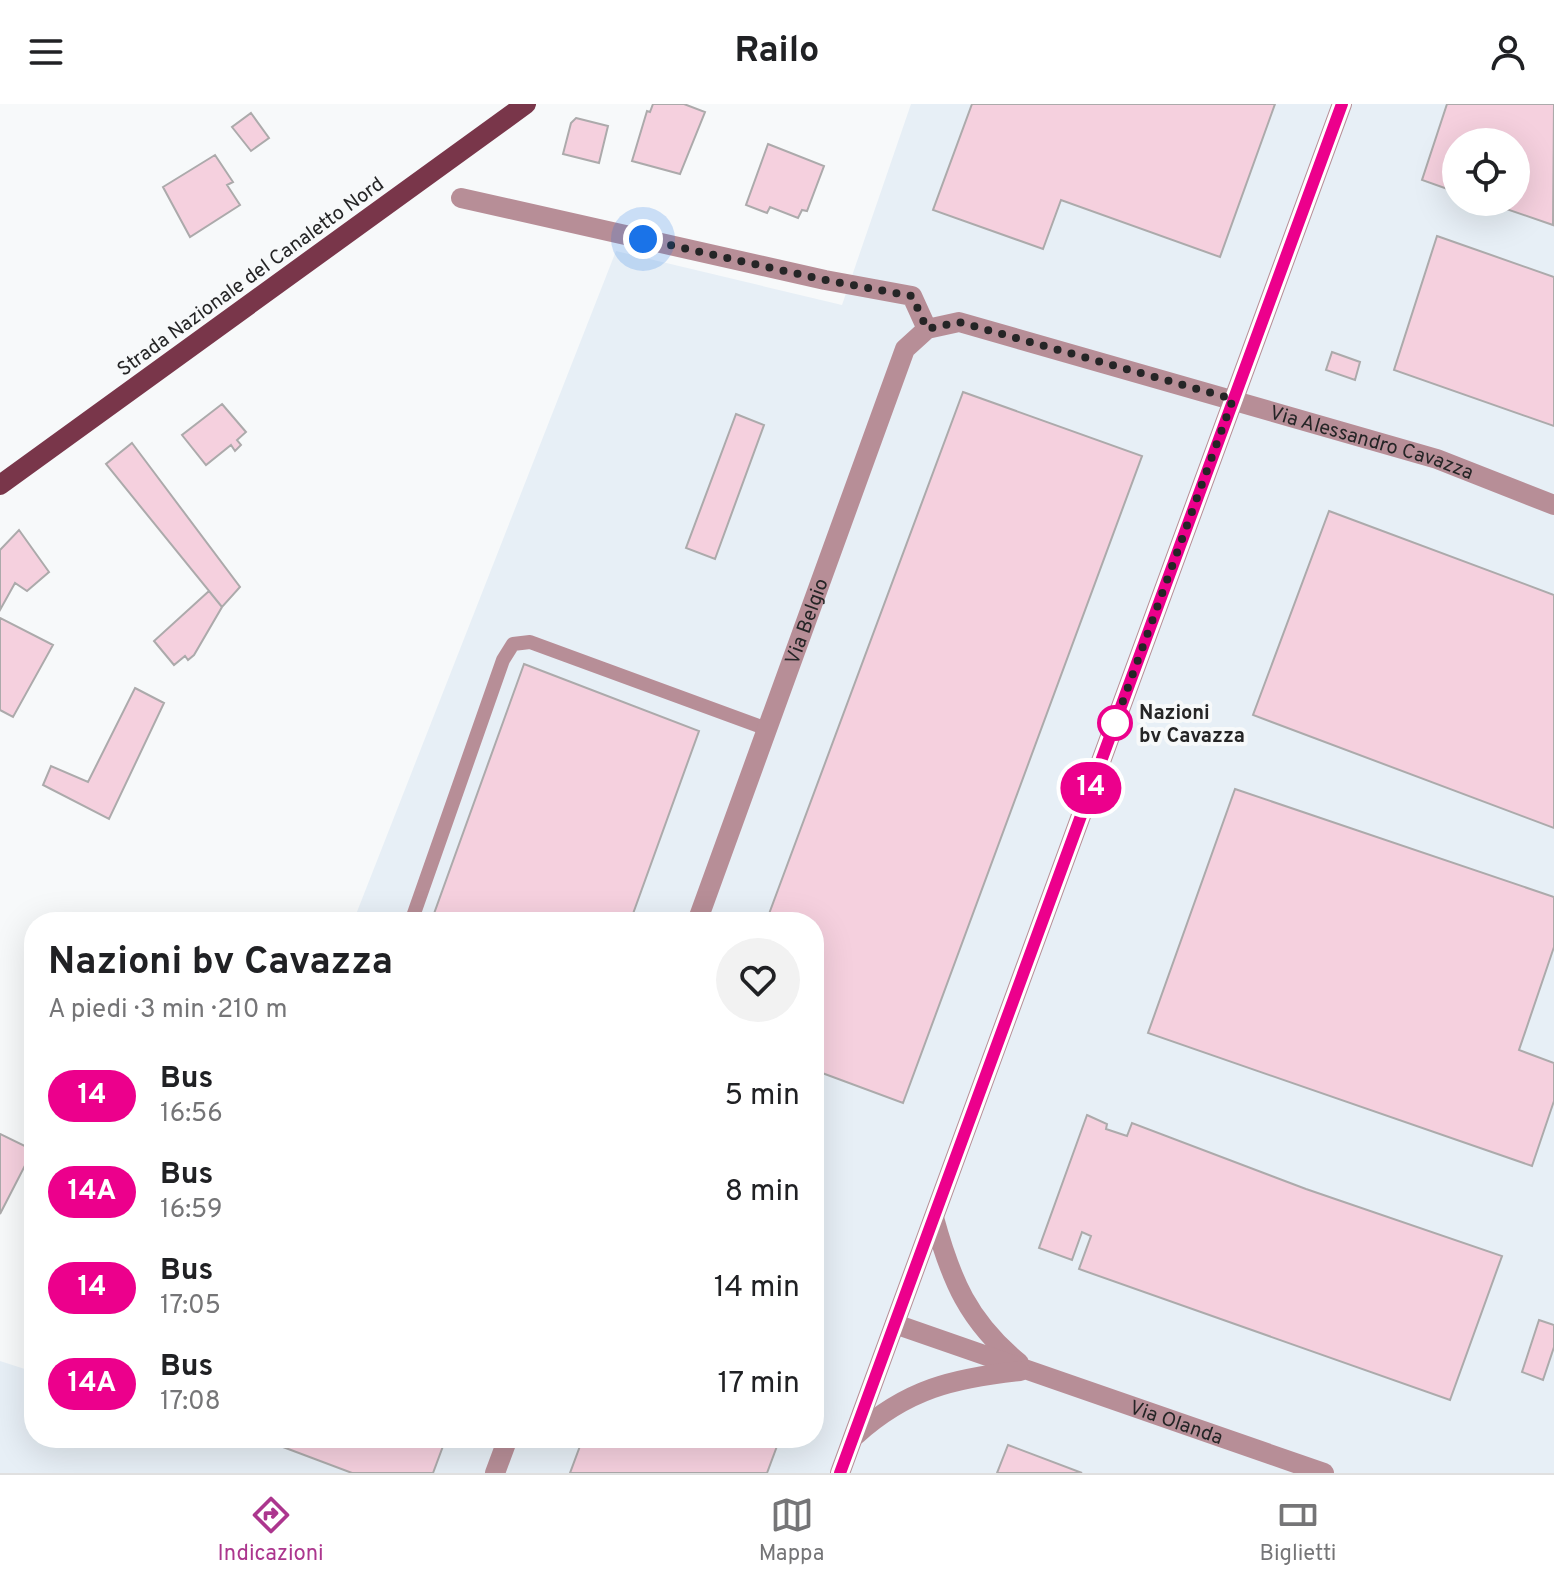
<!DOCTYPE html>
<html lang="it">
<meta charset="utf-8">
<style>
body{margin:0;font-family:Overpass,sans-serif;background:#f2f2f2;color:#202124;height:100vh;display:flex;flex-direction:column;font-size:30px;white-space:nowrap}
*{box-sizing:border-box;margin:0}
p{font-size:26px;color:#757577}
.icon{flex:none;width:44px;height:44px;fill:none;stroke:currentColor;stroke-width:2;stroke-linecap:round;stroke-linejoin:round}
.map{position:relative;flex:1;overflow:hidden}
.side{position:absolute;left:24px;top:808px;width:800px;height:536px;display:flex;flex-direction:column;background:#fff;border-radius:32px;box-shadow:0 8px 32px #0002}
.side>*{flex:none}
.badge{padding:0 16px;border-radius:26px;font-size:28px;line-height:52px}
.fabs{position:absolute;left:1442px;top:24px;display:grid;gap:16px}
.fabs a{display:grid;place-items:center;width:88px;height:88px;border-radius:50%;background:#fff;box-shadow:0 8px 32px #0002;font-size:40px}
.you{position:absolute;width:40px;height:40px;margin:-20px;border:6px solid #fff;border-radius:50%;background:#1a73e8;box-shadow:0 0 0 12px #1a73e833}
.map>.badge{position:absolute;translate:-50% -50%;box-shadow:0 0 0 4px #fff}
.round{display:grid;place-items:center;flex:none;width:84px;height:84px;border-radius:42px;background:#f2f2f2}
.head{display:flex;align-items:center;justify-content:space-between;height:136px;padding:0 24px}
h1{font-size:38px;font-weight:700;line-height:60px}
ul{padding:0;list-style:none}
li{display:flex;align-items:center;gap:24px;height:96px;padding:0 24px}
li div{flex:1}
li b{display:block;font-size:30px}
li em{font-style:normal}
li .badge{min-width:88px;font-weight:700;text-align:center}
header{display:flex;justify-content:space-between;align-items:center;height:104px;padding:0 24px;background:#fff;font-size:36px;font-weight:700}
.dock{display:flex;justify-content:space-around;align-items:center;height:112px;border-top:2px solid #e0e0e0;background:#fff;font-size:22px;color:#757577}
.dock a{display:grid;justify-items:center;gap:4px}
.dock .active{color:#ac368e}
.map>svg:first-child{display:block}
.built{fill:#e7eff6;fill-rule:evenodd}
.building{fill:#f5d0de;stroke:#acaaab;stroke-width:2}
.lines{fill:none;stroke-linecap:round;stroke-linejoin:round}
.service{stroke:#b78e97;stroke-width:14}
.minor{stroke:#b78e97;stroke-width:20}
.primary{stroke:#79364a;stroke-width:20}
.line-casing{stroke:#fff;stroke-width:18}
.line{stroke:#ec008c;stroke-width:12}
.walk{stroke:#252526;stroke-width:8;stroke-dasharray:0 14.4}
.stop-dot{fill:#fff;stroke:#ec008c;stroke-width:4}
.labels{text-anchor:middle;stroke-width:8;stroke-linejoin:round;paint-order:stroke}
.street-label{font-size:20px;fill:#252526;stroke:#f7f9fa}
.stop-label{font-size:20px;font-weight:bold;fill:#252526;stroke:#f7f9fa;text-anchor:start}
</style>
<header><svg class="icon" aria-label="menu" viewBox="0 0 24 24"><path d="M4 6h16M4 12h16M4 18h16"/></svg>Railo<svg class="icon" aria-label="person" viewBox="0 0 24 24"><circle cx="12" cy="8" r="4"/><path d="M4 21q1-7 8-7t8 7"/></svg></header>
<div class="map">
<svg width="1554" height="1369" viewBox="0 0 1554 1369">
<rect width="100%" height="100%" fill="#f7f9fa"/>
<!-- built -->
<path class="built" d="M 911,0 L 1554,0 L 1554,1369 L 0,1369 L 0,1257 L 34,1268 L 34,1334 L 814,1334 L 814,818 L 353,818 L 616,147 L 842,201 ZM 1456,38 L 1516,38 L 1516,98 L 1456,98 Z"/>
<!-- building -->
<path class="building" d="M 653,0 L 684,0 L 705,8 L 680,70 L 632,57 L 647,7 L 650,8 Z
M 972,0 L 1275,0 L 1220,153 L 1061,96 L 1043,145 L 933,106 Z
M 1447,0 L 1554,0 L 1553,121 L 1486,98 L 1516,98 L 1516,38 L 1456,38 L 1456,88 L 1422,76 Z
M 251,9 L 269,34 L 251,47 L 232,23 Z
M 576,14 L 608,22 L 599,59 L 563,50 L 571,19 Z
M 768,40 L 824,62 L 807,107 L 802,106 L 798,114 L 770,103 L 767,109 L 746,101 Z
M 215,51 L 233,78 L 227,81 L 240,101 L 190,133 L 163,83 Z
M 1437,132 L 1554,173 L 1554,322 L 1394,266 Z
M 1332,248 L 1360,258 L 1355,276 L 1326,266 Z
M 963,288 L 1142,352 L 903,999 L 814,966 L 814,818 L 766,818 Z
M 222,300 L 246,328 L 237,336 L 241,341 L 235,347 L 231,341 L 206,361 L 182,331 Z
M 736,310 L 764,321 L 715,455 L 686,444 Z
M 132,339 L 240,483 L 222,503 L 106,360 Z
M 1329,407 L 1554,491 L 1554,724 L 1253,611 Z
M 19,426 L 49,468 L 27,487 L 15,479 L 0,506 L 0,446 Z
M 209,487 L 222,503 L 194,551 L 188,556 L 185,552 L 174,561 L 154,537 Z
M 0,514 L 53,541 L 13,613 L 0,606 Z
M 524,560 L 699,627 L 630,818 L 431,818 Z
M 135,584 L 164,599 L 109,715 L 43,681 L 51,662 L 88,678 Z
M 1235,685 L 1554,793 L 1554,843 L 1519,946 L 1554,959 L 1554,997 L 1532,1062 L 1148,929 Z
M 1087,1011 L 1107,1020 L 1106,1025 L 1127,1032 L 1132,1019 L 1306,1085 L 1502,1152 L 1450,1296 L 1079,1165 L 1091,1132 L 1082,1128 L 1072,1156 L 1039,1144 Z
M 0,1030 L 33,1046 L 0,1110 Z
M 1539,1216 L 1554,1221 L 1554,1243 L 1543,1276 L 1522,1268 Z
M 259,1334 L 446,1334 L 433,1369 L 352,1369 Z
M 583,1334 L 780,1334 L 767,1369 L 570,1369 Z
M 1008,1341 L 1082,1369 L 997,1369 Z"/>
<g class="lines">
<!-- service -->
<path class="service" d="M 411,818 L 503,556 L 513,540 L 530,538 L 767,625"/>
<!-- minor -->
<g class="minor">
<path d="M 461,94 L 825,176 L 912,192 L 927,225"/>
<path id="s1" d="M 697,818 L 905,245 L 927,225 L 959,218 L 1437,355 L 1554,401"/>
<path d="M 934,1114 C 951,1176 968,1217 1019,1259"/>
<path id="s2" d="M 895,1220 L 1324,1369"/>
<path d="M 856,1331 C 907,1285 954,1274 1020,1267"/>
<path d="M 495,1369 L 508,1334"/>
<path d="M 840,1369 L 1342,0"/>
</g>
<!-- primary -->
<path class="primary" d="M 0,381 L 526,0"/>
</g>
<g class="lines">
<!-- line casing -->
<g class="line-casing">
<path id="line" d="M 840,1369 L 1342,0"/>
</g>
<!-- line -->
<use href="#line" class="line"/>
<!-- walk -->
<path class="walk" d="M 643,135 L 825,176 L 912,192 L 927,225 L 959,218 L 1233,295 L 1115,619"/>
</g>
<!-- markers -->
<circle class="stop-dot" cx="1115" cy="619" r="16"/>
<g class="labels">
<!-- street labels -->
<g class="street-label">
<text transform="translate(250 172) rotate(-36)" y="7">Strada Nazionale del Canaletto Nord</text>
<text dy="7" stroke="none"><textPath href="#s1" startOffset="1102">Via Alessandro Cavazza</textPath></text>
<text dy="7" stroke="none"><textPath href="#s1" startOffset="320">Via Belgio</textPath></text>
<text dy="7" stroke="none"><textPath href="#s2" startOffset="298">Via Olanda</textPath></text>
</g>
<!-- stop labels -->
<g class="stop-label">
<text x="1139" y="615">Nazioni<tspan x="1139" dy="23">bv Cavazza</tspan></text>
</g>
</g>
</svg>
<div class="fabs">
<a><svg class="icon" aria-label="locate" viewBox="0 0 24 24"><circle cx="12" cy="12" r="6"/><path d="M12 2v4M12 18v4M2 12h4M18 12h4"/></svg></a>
</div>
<div class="you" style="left:643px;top:135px"></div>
<b class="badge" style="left:1091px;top:684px;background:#ec008c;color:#fff">14</b>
<section class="side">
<div class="head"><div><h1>Nazioni bv Cavazza</h1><p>A piedi · 3 min · 210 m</p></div><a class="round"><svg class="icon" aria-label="heart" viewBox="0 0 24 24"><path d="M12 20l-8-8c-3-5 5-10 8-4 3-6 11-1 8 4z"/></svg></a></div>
<ul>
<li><span class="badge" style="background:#ec008c;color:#fff">14</span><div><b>Bus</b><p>16:56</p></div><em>5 min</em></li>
<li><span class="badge" style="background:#ec008c;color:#fff">14A</span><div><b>Bus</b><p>16:59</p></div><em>8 min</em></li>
<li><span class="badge" style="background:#ec008c;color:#fff">14</span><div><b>Bus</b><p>17:05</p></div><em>14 min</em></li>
<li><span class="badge" style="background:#ec008c;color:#fff">14A</span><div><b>Bus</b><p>17:08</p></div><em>17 min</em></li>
</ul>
</section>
</div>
<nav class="dock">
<a class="active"><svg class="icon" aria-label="directions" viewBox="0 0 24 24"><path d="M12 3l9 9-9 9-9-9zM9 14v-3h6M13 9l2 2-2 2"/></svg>Indicazioni</a>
<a><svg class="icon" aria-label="map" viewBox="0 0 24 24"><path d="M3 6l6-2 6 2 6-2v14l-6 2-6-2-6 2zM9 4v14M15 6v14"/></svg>Mappa</a>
<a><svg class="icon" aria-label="tickets" viewBox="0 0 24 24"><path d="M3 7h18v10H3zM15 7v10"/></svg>Biglietti</a>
</nav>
